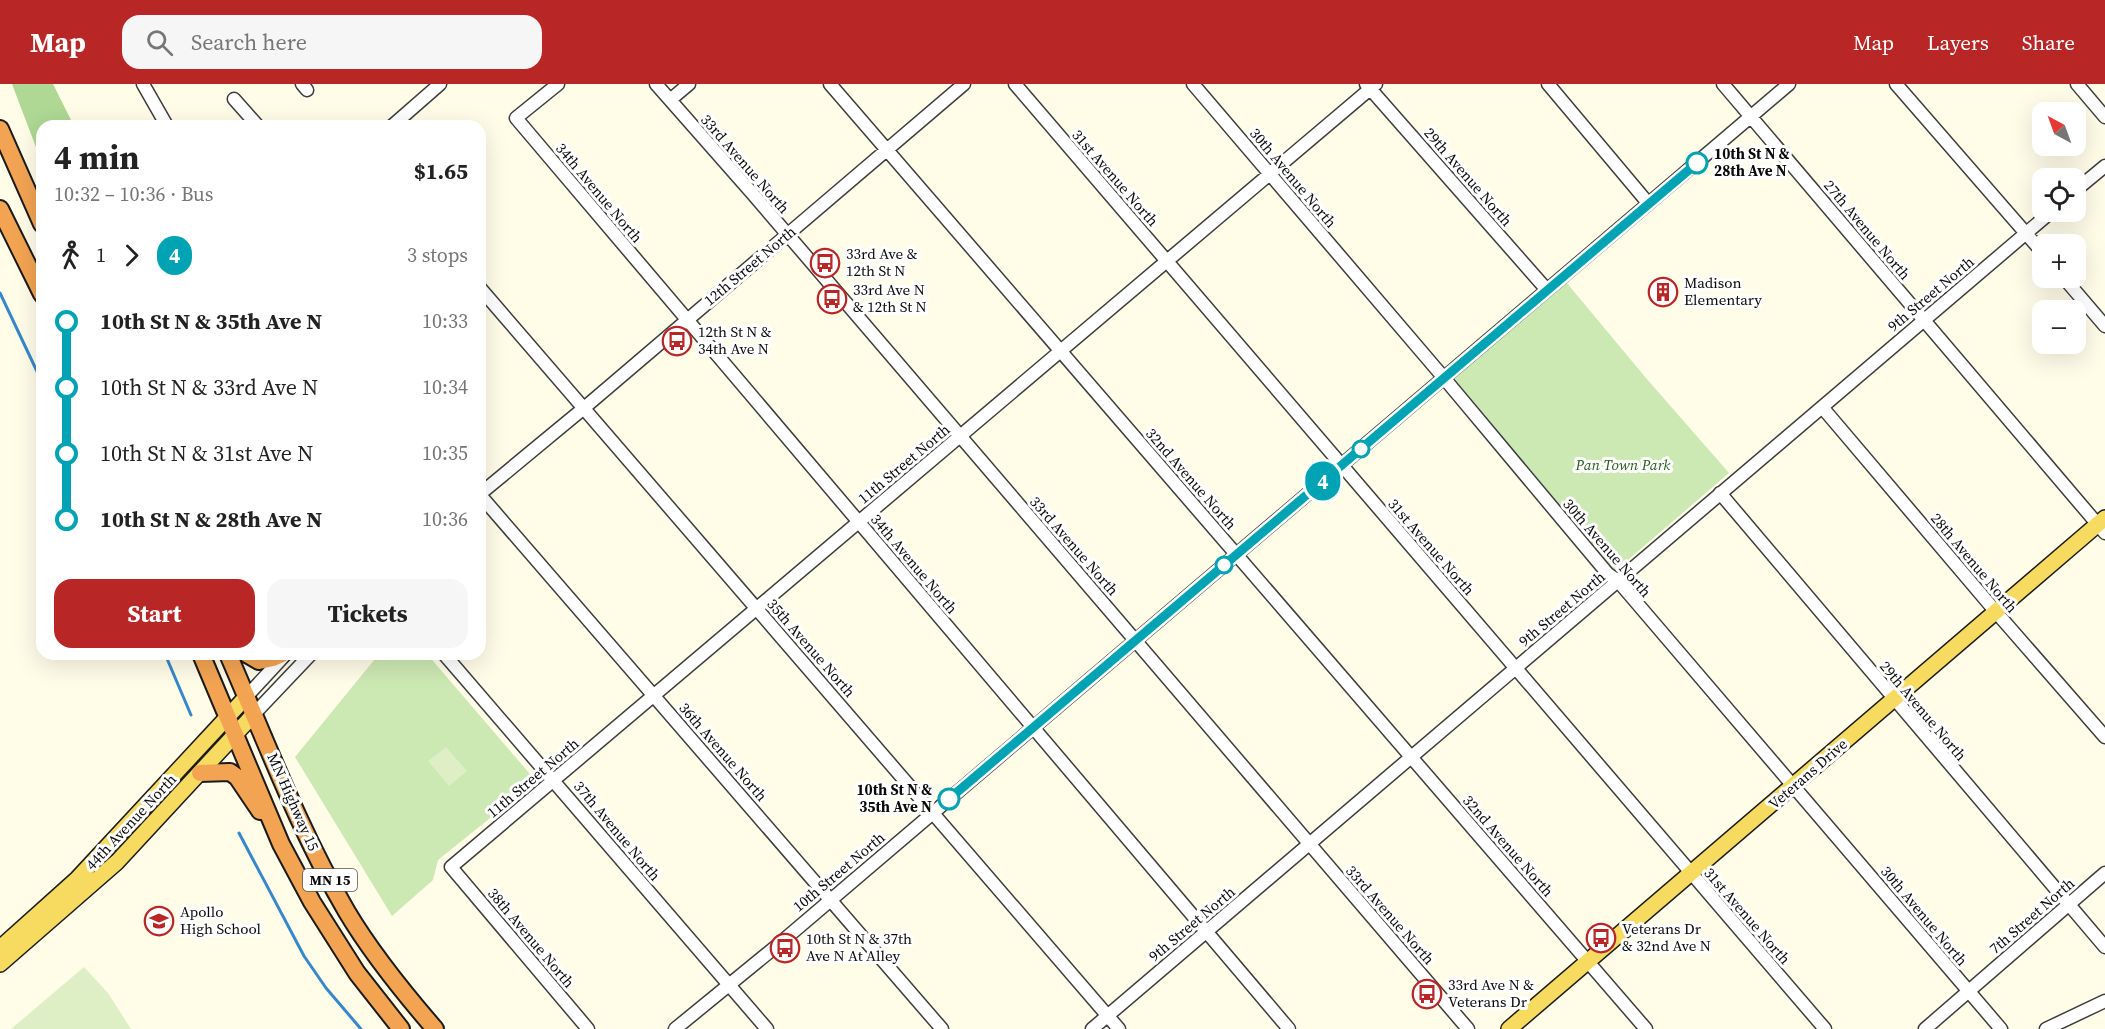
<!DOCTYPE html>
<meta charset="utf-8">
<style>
body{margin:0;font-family:"Source Serif 4",serif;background:#f6f6f6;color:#222;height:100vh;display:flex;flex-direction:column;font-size:22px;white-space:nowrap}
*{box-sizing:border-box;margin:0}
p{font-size:20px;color:#767676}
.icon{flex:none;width:33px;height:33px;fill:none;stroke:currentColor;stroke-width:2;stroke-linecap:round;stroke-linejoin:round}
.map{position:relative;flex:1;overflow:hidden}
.sheet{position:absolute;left:36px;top:36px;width:450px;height:540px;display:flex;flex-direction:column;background:#fff;border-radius:18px;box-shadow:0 6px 24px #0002}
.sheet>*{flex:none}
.badge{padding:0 12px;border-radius:20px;font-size:21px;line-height:39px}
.needle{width:39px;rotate:319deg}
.buttons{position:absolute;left:2032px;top:18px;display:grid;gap:12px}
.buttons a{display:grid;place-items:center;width:54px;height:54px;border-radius:12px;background:#fff;box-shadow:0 6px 24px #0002;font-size:30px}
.map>.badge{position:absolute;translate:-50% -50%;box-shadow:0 0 0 3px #fff}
.legs{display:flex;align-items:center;gap:9px;height:66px;padding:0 18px;font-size:20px}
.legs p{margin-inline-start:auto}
.summary{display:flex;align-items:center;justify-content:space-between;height:102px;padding:0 18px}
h1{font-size:33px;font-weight:700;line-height:45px}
.cta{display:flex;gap:12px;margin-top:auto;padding:12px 18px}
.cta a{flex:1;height:69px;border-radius:18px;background:#b82625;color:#fff;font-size:24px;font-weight:700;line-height:69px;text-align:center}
.cta a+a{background:#f6f6f6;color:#222}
ul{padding:0 18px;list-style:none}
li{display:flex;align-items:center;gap:21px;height:66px;font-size:22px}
li i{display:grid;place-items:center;width:9px;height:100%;margin:0 8px;background:currentColor}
li i::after{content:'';width:15px;height:15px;margin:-8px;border:4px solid;border-radius:50%;background:#fff}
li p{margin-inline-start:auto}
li:first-child i{background:linear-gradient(#0000 50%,currentColor 0)}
li:last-child i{background:linear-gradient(currentColor 50%,#0000 0)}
header{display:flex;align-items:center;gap:36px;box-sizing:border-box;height:84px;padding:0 30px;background:#b82625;color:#fff}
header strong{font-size:28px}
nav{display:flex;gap:33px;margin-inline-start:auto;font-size:21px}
.search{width:420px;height:54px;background:#f6f6f6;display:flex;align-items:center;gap:15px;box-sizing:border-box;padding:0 21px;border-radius:18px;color:#767676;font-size:22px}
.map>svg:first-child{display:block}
.green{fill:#cce8b3}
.forest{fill:#aed893}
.pitch{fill:#deefc5}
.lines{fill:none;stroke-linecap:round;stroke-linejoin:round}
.stream{stroke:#3688cb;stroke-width:3}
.minor-casing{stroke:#3d3d3d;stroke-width:15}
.major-casing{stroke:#1b1b1b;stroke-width:18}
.highway-casing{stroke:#1b1b1b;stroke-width:20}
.minor{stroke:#fff;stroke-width:12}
.major{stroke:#f7da60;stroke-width:15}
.highway{stroke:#f3a452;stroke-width:16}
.line-1-casing{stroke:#fff;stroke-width:14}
.line-1{stroke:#00a3b4;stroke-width:9}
.stop-1-dot{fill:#fff;stroke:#00a3b4;stroke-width:3}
.labels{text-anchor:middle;stroke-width:6;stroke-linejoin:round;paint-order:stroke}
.shield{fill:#fff;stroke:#545454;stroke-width:1.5}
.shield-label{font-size:14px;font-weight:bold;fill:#0a0a0a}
.stop-label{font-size:15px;font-weight:bold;fill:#0a0a0a;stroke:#fff;text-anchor:start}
.street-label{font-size:15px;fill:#0a0a0a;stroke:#fff}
.poi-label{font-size:15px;fill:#0a0a0a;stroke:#fff;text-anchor:start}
.park-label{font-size:15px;font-style:italic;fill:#27601d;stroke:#fff}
</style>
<header>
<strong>Map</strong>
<div class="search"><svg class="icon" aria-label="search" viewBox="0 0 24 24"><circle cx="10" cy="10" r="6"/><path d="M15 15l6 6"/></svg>Search here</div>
<nav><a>Map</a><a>Layers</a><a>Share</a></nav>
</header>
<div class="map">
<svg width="2105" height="945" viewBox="0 0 2105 945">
<rect width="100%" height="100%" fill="#fffce8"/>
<!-- green -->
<path class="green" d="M 1566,198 L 1646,294 L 1729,389 L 1615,487 L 1453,295 Z
M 379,570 L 427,570 L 536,697 L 438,776 L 433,796 L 392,832 L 295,673 Z"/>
<!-- forest -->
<path class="forest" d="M 12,0 L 53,0 L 74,42 L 42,42 L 42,79 Z"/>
<!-- pitch -->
<path class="pitch" d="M 446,663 L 467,687 L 449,702 L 428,677 Z
M 84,883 L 108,909 L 131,945 L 11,945 Z"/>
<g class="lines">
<!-- stream -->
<path class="stream" d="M 0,209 L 42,298
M 165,570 L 191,631
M 239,749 L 304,872 L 326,904 L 361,945"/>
<!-- minor casing -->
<g class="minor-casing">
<path id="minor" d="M 143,0 L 167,42
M 302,0 L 307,6
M 558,0 L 516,34 L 1289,945
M 656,0 L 752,109 L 1468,945
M 830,0 L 1646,945
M 1015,0 L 1825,945
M 1193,0 L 1444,294 L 1608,490 L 1618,497 L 2001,945
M 1366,0 L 1547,206
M 1548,0 L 1648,119
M 1723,0 L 2105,449
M 1896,0 L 2043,169
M 2077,0 L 2105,33
M 234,15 L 258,42
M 670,16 L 689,0
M 392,42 L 440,0
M 2076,106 L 2105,82
M 2064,194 L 2105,242
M 480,204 L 1119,945
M 1822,323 L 1996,528 L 2105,653
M 1720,409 L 2105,863
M 480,410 L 584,324 L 964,0
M 480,411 L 942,945
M 444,570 L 767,945
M 247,612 L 285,571
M 254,630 L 311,570
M 588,945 L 451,783 L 1376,0
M 675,945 L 779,860 L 1789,0
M 1092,945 L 2051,128
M 1925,945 L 2105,789
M 2046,945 L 2105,917"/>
</g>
<!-- major casing -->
<g class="major-casing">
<path id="major" d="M 0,864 L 77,795 L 247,612
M 0,880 L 117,778 L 254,630
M 1509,945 L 2105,434"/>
</g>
<!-- highway casing -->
<g class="highway-casing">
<path id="highway" d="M 0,45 L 42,140
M 0,125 L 42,210
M 201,570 L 281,760 L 312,818 L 357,889 L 401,945
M 228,570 C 266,657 299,746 347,828 C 372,870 403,908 435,945
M 247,570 L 259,577 L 273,574 L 282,570
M 200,689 L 230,688 L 237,693 L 260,727"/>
</g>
<!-- minor -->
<use href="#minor" class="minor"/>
<!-- major -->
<use href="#major" class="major"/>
<!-- highway -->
<use href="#highway" class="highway"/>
</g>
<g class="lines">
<!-- line-1 casing -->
<g class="line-1-casing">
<path id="line-1" d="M 949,715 L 1697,79"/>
</g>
<!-- line-1 -->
<use href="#line-1" class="line-1"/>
</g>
<!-- icons -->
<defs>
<g id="bus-ring" transform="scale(1.5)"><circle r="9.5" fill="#fff" stroke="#b82625" stroke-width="1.5"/><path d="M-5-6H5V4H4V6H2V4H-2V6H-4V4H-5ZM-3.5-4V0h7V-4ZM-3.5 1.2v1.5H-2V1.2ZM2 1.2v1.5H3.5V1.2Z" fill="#b82625"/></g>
<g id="building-ring" transform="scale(1.5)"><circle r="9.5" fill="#fff" stroke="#b82625" stroke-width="1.5"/><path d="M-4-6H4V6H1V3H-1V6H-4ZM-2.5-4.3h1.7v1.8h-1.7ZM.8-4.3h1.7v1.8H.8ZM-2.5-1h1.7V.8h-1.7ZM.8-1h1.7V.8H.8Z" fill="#b82625"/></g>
<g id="school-ring" transform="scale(1.5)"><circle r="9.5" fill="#fff" stroke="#b82625" stroke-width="1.5"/><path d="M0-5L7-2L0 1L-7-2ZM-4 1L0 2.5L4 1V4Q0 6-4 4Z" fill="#b82625"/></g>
</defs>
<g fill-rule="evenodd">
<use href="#bus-ring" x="825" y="179"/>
<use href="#building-ring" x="1663" y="208"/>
<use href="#bus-ring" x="832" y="215"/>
<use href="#bus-ring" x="677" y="257"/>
<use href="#school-ring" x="159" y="837"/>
<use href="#bus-ring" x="1601" y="854"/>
<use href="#bus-ring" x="785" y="864"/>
<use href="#bus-ring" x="1427" y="910"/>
</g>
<!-- markers -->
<g class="stop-1-dot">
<circle cx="1697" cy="79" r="10"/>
<circle cx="1361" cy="365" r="8"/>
<circle cx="1224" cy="481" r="8"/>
<circle cx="949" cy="715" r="10"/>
</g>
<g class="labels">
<!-- shield labels -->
<rect class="shield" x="303" y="785" width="54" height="22" rx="4.5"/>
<g class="shield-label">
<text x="330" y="801">MN 15</text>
</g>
<!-- stop labels -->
<g class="stop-label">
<text x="1714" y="75">10th St N &amp;<tspan x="1714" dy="17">28th Ave N</tspan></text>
<text x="932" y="711" text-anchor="end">10th St N &amp;<tspan x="932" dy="17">35th Ave N</tspan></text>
</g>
<!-- street labels -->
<g class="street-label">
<text transform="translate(745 80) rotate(49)" y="5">33rd Avenue North</text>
<text transform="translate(1468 93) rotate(49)" y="5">29th Avenue North</text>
<text transform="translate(1115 94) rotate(49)" y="5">31st Avenue North</text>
<text transform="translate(1293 94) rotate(50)" y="5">30th Avenue North</text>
<text transform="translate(599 109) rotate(50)" y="5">34th Avenue North</text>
<text transform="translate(1867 146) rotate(50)" y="5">27th Avenue North</text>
<text transform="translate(750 182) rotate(-40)" y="5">12th Street North</text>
<text transform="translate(1931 210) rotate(-40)" y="5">9th Street North</text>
<text transform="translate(904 380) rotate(-40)" y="5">11th Street North</text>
<text transform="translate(1191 395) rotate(49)" y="5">32nd Avenue North</text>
<text transform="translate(1074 462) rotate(49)" y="5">33rd Avenue North</text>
<text transform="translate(1431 463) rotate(49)" y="5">31st Avenue North</text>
<text transform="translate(1607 464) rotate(49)" y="5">30th Avenue North</text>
<text transform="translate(1974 479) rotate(50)" y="5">28th Avenue North</text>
<text transform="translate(914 480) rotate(50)" y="5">34th Avenue North</text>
<text transform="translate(1562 525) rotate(-40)" y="5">9th Street North</text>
<text transform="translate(811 564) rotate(49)" y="5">35th Avenue North</text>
<text transform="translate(1923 627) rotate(50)" y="5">29th Avenue North</text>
<text transform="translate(723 668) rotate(49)" y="5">36th Avenue North</text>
<text transform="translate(1808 690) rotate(-41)" y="5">Veterans Drive</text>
<text transform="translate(533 694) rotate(-40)" y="5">11th Street North</text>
<text transform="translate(293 718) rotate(66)" y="5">MN Highway 15</text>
<text transform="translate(131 738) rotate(-47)" y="5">44th Avenue North</text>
<text transform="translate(617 747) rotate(50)" y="5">37th Avenue North</text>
<text transform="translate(1508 762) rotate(49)" y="5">32nd Avenue North</text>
<text transform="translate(839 788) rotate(-40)" y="5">10th Street North</text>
<text transform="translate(1390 831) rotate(49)" y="5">33rd Avenue North</text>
<text transform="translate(1747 832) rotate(49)" y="5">31st Avenue North</text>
<text transform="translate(1924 832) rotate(50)" y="5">30th Avenue North</text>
<text transform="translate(2032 832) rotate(-41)" y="5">7th Street North</text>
<text transform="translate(1192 840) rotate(-40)" y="5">9th Street North</text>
<text transform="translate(531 854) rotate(50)" y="5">38th Avenue North</text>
</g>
<!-- poi labels -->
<g class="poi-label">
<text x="846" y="175">33rd Ave &amp;<tspan x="846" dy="17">12th St N</tspan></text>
<text x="1684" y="204">Madison<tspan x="1684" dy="17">Elementary</tspan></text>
<text x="853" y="211">33rd Ave N<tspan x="853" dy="17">&amp; 12th St N</tspan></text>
<text x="698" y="253">12th St N &amp;<tspan x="698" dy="17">34th Ave N</tspan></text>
<text x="180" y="833">Apollo<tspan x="180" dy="17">High School</tspan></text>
<text x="1622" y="850">Veterans Dr<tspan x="1622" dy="17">&amp; 32nd Ave N</tspan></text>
<text x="806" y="860">10th St N &amp; 37th<tspan x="806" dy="17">Ave N At Alley</tspan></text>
<text x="1448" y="906">33rd Ave N &amp;<tspan x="1448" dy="17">Veterans Dr</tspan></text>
</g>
<!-- park labels -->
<g class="park-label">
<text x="1623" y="386">Pan Town Park</text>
</g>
</g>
</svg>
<div class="buttons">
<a><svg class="needle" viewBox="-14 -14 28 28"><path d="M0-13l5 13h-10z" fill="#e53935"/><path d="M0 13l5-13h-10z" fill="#767676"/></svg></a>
<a><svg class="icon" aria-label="locate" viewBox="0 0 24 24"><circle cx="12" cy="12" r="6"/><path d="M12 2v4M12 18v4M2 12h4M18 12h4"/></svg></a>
<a>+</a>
<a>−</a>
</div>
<b class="badge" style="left:1323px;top:397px;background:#00a3b4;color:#fff">4</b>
<section class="sheet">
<div class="summary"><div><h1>4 min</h1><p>10:32 – 10:36 · Bus</p></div><b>$1.65</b></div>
<div class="legs"><svg class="icon" aria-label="walk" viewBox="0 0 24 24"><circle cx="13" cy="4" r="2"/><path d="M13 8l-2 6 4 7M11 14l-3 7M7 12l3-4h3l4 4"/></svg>1<svg class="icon" aria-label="forward" viewBox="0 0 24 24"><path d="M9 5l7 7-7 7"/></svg><b class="badge" style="background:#00a3b4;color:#fff">4</b><p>3 stops</p></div>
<ul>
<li><i style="color:#00a3b4"></i><b>10th St N &amp; 35th Ave N</b><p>10:33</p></li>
<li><i style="color:#00a3b4"></i><span>10th St N &amp; 33rd Ave N</span><p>10:34</p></li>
<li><i style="color:#00a3b4"></i><span>10th St N &amp; 31st Ave N</span><p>10:35</p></li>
<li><i style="color:#00a3b4"></i><b>10th St N &amp; 28th Ave N</b><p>10:36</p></li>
</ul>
<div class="cta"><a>Start</a><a>Tickets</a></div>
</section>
</div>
